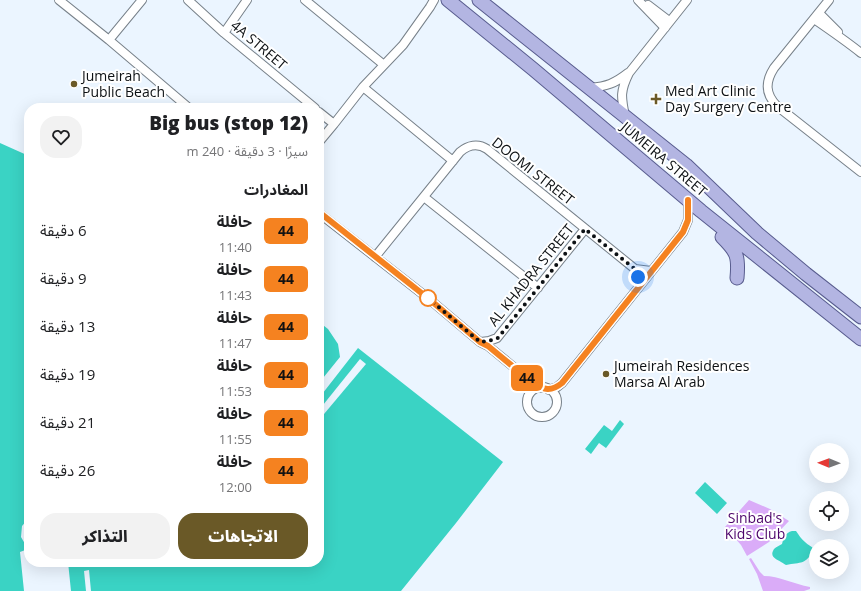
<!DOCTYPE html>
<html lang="ar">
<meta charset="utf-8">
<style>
body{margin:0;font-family:"Open Sans","Noto Sans Arabic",sans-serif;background:#f2f2f2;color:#202124;direction:rtl;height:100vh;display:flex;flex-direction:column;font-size:15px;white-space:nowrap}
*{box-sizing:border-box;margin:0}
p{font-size:13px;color:#757577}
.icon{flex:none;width:22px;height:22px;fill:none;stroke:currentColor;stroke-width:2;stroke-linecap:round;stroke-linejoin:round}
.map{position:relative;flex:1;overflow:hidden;direction:ltr}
.drawer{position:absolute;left:24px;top:103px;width:300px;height:464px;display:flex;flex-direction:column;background:#fff;border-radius:16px;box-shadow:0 4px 16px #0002;direction:rtl}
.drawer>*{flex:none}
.badge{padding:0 8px;border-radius:6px;font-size:14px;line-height:26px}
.needle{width:26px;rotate:271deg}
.fabs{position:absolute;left:809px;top:443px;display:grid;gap:8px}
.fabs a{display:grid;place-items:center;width:40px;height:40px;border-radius:50%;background:#fff;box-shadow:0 4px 16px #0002;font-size:20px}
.you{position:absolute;width:20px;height:20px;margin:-10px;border:3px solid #fff;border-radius:50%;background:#1a73e8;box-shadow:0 0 0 6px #1a73e833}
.map>.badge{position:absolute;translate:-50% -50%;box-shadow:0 0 0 2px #fff}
h2{padding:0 16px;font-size:15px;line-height:36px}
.round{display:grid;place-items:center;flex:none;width:42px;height:42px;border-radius:16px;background:#f2f2f2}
.headline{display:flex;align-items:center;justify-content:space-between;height:68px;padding:0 16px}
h1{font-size:19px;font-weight:800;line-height:30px}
.button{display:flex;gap:8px;margin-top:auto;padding:8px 16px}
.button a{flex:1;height:46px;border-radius:16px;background:#6a5927;color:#fff;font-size:16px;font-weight:800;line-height:46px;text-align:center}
.button a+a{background:#f2f2f2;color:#202124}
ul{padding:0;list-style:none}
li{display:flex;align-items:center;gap:12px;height:48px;padding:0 16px}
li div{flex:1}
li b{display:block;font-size:15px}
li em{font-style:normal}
li .badge{min-width:44px;font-weight:700;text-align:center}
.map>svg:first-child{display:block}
.green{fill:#daacf8}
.water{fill:#3ad3c4}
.pier{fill:#ebf5ff}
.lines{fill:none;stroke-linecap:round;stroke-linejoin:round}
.minor-casing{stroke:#778089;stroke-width:10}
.primary-casing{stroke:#585c8e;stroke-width:15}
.minor{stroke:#fff;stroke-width:8}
.primary{stroke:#b3b5e2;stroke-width:13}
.line-casing{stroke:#fff;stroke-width:9}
.line{stroke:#f58220;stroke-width:6}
.walk{stroke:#0d1114;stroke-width:4;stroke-dasharray:0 7.2}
.poi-dot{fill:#6a5927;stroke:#fff;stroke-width:1.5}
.stop-dot{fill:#fff;stroke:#f58220;stroke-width:2}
.labels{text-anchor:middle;stroke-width:4;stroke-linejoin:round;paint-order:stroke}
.street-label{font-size:14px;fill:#0d1114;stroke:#fff}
.poi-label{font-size:14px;fill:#0d1114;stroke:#fff;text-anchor:start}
.park-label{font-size:14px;fill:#4c046a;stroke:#fff}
</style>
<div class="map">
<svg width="861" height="591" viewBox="0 0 861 591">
<rect width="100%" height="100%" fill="#ebf5ff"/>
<!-- green -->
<path class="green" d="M 749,500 L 770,509 L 789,521 L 769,542 L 747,556 L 741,545 L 725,527 Z
M 751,558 L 760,572 L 764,576 C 779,576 794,584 810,587 L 810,589 L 804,591 L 763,591 L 757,574 L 749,559 Z"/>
<!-- water -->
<path class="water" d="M 0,143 L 29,156 L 29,518 L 22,526 L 21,537 L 28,549 L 20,552 L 24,591 L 0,591 Z
M 319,322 L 328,329 L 338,344 L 340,357 L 319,383 Z
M 358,348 L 503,462 L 456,523 L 401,591 L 91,591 L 89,570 L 84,571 L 86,591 L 71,591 L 68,562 L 319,562 L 319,398 Z
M 620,420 L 624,424 L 606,448 L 599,443 L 591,454 L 585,449 L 604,425 L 612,431 Z
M 705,482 L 727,503 L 717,514 L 695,493 Z
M 792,531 L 796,531 C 799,535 801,539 805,542 C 808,545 811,546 814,549 C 806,565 801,562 786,565 C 784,564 783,563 781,562 C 776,559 769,557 774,549 C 776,547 780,545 782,544 C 784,537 785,533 792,531 Z"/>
<!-- pier -->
<path class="pier" d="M 360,359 L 366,364 L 319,420 L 319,410 Z"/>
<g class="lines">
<!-- minor casing -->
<g class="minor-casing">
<path id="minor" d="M 59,0 L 109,40 L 189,108
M 188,0 L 224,33 L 315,108
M 305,0 L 384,65
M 638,0 L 665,28
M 829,0 L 774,68 C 765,82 765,94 777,106 L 861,172
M 648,5 L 669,21
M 819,13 L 838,32
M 814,19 C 830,30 846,41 861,53
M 224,33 L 247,0
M 109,40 L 142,0
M 363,87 L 453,161
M 590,88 C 607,86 614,84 628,73
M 319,112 L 334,124
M 625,116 C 621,97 620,91 629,73 L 687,0
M 319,142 L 334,124 L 363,87 L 403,45 L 430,7 L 434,0
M 424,197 L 538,288
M 319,213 L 429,299 L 480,342 L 488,346 L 533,383 L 541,388
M 375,257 L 460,152 C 468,145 478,143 487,149 L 635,269 L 651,271
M 481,342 L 489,341 L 497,338 L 585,229
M527 402a15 15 0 1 1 30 0a15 15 0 1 1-30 0Z
M 549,390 L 557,387 L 562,383 L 683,232 L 688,220 L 688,200"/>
</g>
<!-- primary casing -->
<g class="primary-casing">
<path id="primary" d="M 448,0 L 533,69 L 701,211 L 861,339
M 479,0 L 686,165 L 757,233 L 806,274 L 861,317
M 722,237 C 737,252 739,256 737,278"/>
</g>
<!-- minor -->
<use href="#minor" class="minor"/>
<!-- primary -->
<use href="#primary" class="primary"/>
</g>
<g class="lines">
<!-- line casing -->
<g class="line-casing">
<path id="line" d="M 319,212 L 429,299 L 480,342 L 488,346 L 533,383 C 544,390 551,392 562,383 L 683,232 L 688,220 L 688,200"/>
</g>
<!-- line -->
<use href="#line" class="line"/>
<!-- walk -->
<path class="walk" d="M 428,298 L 480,342 L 489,341 L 498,338 L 585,229 L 635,269 L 638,277"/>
</g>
<!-- markers -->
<g class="poi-dot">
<circle cx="74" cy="84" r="4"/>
<path d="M654 93h4v4h4v4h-4v4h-4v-4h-4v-4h4z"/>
<circle cx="606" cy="374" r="4"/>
</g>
<circle class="stop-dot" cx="428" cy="298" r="8"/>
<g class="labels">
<!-- street labels -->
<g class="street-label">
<text transform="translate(259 45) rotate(40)" y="5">4A STREET</text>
<text transform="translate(664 159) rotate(40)" y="5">JUMEIRA STREET</text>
<text transform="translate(533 171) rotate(38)" y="5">DOOMI STREET</text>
<text transform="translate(531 275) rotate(-51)" y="5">AL KHADRA STREET</text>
</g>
<!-- poi labels -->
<g class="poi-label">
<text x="82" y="81">Jumeirah<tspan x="82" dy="16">Public Beach</tspan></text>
<text x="665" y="96">Med Art Clinic<tspan x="665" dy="16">Day Surgery Centre</tspan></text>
<text x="614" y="371">Jumeirah Residences<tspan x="614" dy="16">Marsa Al Arab</tspan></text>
</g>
<!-- park labels -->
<g class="park-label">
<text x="755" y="523">Sinbad's<tspan x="755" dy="16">Kids Club</tspan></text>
</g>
</g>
</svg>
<div class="fabs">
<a><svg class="needle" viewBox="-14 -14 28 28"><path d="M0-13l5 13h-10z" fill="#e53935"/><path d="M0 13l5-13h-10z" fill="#757577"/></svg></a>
<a><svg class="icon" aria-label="locate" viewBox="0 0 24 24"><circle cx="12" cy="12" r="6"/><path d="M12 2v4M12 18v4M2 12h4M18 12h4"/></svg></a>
<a><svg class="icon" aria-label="layers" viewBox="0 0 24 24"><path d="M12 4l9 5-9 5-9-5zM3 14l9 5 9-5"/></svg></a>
</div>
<div class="you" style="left:638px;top:277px"></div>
<b class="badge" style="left:527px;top:378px;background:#f58220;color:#111">44</b>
<section class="drawer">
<div class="headline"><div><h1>Big bus (stop 12)</h1><p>سيرًا · 3 دقيقة · 240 m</p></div><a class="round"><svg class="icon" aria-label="heart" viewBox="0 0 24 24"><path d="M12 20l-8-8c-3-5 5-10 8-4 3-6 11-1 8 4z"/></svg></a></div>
<h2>المغادرات</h2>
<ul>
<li><span class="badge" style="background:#f58220;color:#111">44</span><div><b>حافلة</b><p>11:40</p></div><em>6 دقيقة</em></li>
<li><span class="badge" style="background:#f58220;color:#111">44</span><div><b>حافلة</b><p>11:43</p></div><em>9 دقيقة</em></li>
<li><span class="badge" style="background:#f58220;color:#111">44</span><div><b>حافلة</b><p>11:47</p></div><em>13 دقيقة</em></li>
<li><span class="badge" style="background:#f58220;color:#111">44</span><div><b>حافلة</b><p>11:53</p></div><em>19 دقيقة</em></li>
<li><span class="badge" style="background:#f58220;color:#111">44</span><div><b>حافلة</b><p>11:55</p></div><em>21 دقيقة</em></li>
<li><span class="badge" style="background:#f58220;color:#111">44</span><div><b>حافلة</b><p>12:00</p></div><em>26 دقيقة</em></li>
</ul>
<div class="button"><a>الاتجاهات</a><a>التذاكر</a></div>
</section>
</div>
